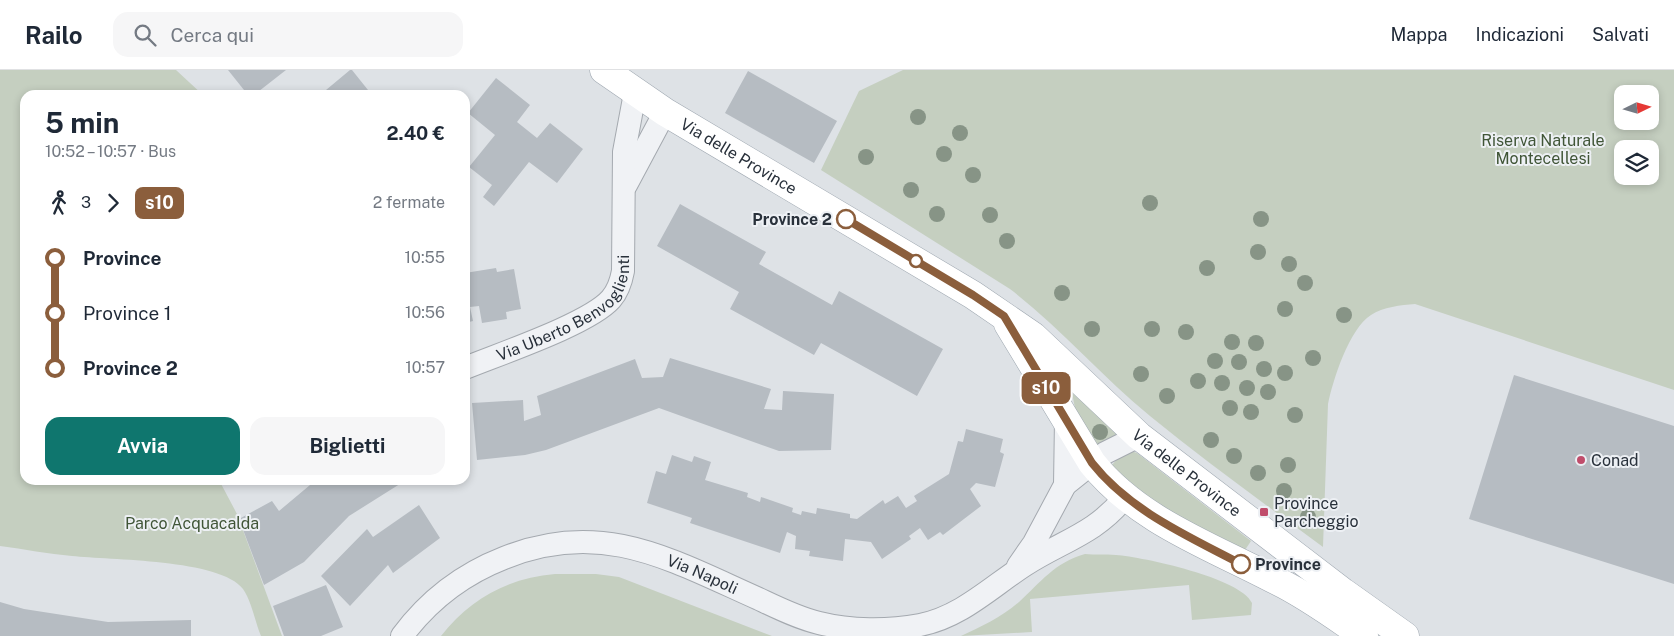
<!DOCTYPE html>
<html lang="it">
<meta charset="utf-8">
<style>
body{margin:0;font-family:"Public Sans",sans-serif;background:#f6f6f7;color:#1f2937;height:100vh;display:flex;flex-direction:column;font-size:19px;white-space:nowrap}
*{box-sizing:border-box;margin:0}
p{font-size:16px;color:#747a83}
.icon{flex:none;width:28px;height:28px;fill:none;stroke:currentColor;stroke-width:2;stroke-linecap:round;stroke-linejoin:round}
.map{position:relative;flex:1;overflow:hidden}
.details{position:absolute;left:20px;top:20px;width:450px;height:395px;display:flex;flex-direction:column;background:#fff;border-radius:15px;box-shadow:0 2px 8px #0003}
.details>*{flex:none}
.badge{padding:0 10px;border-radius:8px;font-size:18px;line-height:32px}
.needle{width:32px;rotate:85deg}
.tools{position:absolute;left:1614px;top:15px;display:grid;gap:10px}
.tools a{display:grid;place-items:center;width:45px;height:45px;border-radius:10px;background:#fff;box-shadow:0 2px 8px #0003;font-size:25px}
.map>.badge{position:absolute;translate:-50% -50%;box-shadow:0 0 0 2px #fff}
.legs{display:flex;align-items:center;gap:8px;height:55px;padding:0 25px;font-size:16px}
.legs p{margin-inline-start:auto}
.summary{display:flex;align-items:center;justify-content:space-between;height:85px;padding:0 25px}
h1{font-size:28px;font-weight:700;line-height:38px}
.primary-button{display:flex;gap:10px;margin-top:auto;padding:10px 25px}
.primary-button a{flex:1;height:58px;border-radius:15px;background:#0f766e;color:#fff;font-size:20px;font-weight:700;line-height:58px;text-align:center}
.primary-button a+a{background:#f6f6f7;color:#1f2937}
ul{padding:0 25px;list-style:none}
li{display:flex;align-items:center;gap:18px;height:55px;font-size:19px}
li i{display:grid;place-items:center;width:8px;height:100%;margin:0 6px;background:currentColor}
li i::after{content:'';width:12px;height:12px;margin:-6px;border:4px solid;border-radius:50%;background:#fff}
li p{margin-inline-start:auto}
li:first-child i{background:linear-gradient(#0000 50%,currentColor 0)}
li:last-child i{background:linear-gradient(currentColor 50%,#0000 0)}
header{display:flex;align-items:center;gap:30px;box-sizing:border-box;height:70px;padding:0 25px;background:#fff;border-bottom:1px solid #e0e1e3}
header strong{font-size:24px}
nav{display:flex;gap:28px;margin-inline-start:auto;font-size:18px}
.search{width:350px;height:45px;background:#f6f6f7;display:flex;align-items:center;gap:12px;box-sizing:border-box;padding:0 18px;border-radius:15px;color:#747a83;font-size:19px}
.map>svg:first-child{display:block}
.green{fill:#c5cfc0;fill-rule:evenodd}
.building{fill:#b6bcc2}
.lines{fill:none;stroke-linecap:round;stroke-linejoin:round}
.street-casing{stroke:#a4a9af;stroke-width:24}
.primary-casing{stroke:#9ea7b0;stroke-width:29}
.street{stroke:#f0f2f5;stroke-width:22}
.primary{stroke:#fff;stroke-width:28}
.tree{fill:#879486}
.line-1-casing{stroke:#fff;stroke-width:11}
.line-1{stroke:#8b5e3c;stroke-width:8}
.stop-1-dot{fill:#fff;stroke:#8b5e3c;stroke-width:2.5}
.poi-dot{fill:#c04d6b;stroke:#edf0f4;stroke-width:2}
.labels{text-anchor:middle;stroke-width:4;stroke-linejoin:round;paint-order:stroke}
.park-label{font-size:16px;fill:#405537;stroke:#edf0f4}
.street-label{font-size:16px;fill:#29313b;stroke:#edf0f4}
.stop-label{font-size:16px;font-weight:bold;fill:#29313b;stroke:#edf0f4;text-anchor:end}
.poi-label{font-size:16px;fill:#29313b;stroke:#edf0f4;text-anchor:start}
</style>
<header>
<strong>Railo</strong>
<div class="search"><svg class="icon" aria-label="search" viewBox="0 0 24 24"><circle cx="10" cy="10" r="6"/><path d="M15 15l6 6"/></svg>Cerca qui</div>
<nav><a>Mappa</a><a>Indicazioni</a><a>Salvati</a></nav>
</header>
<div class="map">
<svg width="1674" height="566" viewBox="0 0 1674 566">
<rect width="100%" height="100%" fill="#dee2e6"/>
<!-- green -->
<path class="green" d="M 0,0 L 176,0 L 203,25 L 25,25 L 25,410 L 219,410 L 237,444 L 282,566 L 261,566 C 255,552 252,532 243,519 C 221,489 109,490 72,486 C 48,484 24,479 0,476 Z
M 903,0 L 1674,0 L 1674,320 L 1415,234 C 1401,235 1383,237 1371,245 C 1349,259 1333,310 1328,334 L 1323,477 C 1265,434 1206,392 1150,346 C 1101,306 1060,257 1010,219 L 821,100 L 859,21 ZM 1622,24 L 1650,24 L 1650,51 L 1622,51 ZM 1622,79 L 1650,79 L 1650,106 L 1622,106 Z
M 1072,323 L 1119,362 L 1095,380 L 1077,348 Z
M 1131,381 L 1137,383 L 1251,471 L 1245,480 C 1200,458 1144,437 1112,395 L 1118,388 Z
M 1085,484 C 1095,485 1105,484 1116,485 C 1143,487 1241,508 1252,533 L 1251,545 L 1192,550 L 1189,515 L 1030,529 L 1032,562 L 961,566 C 981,557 1002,547 1019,532 C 1041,512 1054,493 1085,484 Z
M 555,504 L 596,504 L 619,507 L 772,566 L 441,566 C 470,529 508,508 555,504 Z"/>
<!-- building -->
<path class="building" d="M 228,0 L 286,0 L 254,25 L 248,25 Z
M 352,0 L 372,25 L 320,25 L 350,0 Z
M 748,1 L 837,51 L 814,93 L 725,43 Z
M 496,8 L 530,35 L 517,52 L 537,68 L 550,53 L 583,79 L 557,113 L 529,92 L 494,136 L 483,127 L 492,115 L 469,97 L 495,65 L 468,43 Z
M 680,134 L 766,182 L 759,194 L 832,235 L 839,221 L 943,279 L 917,326 L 821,273 L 814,285 L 730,239 L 739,222 L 657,176 Z
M 496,198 L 497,202 L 514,199 L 521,239 L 506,242 L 507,249 L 482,253 L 479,236 L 470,237 L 473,251 L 465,253 L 465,203 Z
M 670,288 L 771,319 L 764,339 L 782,340 L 783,321 L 834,324 L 831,380 L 779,381 L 659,338 L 546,380 L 525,385 L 477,390 L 472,333 L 523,330 L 524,351 L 541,345 L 537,326 L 635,289 L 642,308 L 663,307 Z
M 1514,305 L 1674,356 L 1674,514 L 1469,449 Z
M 966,359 L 1003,369 L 1000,382 L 1004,384 L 995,417 L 976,413 L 970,419 L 981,436 L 943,465 L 940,462 L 928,470 L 920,458 L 909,466 L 911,469 L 882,489 L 871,472 L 845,469 L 843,491 L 809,486 L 810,481 L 795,479 L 796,466 L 787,462 L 780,483 L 690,453 L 692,448 L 647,433 L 656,401 L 666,404 L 672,385 L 692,392 L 694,386 L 711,392 L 705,410 L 748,423 L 747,427 L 760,432 L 761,427 L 793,438 L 792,442 L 801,445 L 802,441 L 816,444 L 817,438 L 850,444 L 850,448 L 857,449 L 883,430 L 885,434 L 898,426 L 906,438 L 917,431 L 914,426 L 949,404 L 958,371 L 963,372 Z
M 285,410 L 301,410 L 301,411 L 286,414 Z
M 316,410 L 401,410 L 403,412 L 349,446 L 304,492 L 264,515 L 239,449 L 272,431 L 279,441 Z
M 419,435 L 440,468 L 393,503 L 388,495 L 350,536 L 321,506 L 367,459 L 373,467 Z
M 326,515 L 343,557 L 321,566 L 284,566 L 273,536 Z
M 0,532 L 24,539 L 108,552 L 191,550 L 191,566 L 0,566 Z"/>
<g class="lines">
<!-- street casing -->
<g class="street-casing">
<g id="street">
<path d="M 626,115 L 665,42"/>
<path id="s1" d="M 465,298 C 499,284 589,254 611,229 C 618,221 621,212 623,201 L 624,82 L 635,23"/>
<path d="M 1065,415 L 1066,350"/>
<path d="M 1018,496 L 1034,473 L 1065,415 L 1105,383 L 1139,366"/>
<path id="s2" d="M 402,566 C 428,531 463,504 504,488 C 602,448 671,490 759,529 C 778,538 798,548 819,553 C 851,561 888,561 920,555 C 961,547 991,517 1025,495 C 1062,471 1095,464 1124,428"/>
</g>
</g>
<!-- primary casing -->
<g class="primary-casing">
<g id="primary">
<path id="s3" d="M 604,0 L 665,42 L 973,225 L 1033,266 L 1139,366 L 1343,522 L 1405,566"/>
<path d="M 1008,254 L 1092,393 C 1138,451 1213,477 1277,511 C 1308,526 1336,547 1364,566"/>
</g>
</g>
<!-- street -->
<use href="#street" class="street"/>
<!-- primary -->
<use href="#primary" class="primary"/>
</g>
<!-- trees -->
<g class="tree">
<circle cx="918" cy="47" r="8"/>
<circle cx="960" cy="63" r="8"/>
<circle cx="944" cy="84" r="8"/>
<circle cx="866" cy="87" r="8"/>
<circle cx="973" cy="105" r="8"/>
<circle cx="911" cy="120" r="8"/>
<circle cx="1150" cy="133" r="8"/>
<circle cx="937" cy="144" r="8"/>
<circle cx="990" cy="145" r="8"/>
<circle cx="1261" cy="149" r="8"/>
<circle cx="1007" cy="171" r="8"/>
<circle cx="1258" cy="182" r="8"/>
<circle cx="1289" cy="194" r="8"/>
<circle cx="1207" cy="198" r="8"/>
<circle cx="1305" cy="213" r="8"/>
<circle cx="1062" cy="223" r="8"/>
<circle cx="1285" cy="239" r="8"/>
<circle cx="1344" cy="245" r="8"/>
<circle cx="1092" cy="259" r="8"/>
<circle cx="1152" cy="259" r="8"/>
<circle cx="1186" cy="262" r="8"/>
<circle cx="1232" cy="272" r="8"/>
<circle cx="1256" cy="273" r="8"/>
<circle cx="1313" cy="288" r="8"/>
<circle cx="1215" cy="291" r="8"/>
<circle cx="1239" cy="292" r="8"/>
<circle cx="1264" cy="299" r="8"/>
<circle cx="1285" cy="303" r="8"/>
<circle cx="1141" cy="304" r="8"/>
<circle cx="1198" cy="311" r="8"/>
<circle cx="1222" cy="313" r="8"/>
<circle cx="1247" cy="318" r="8"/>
<circle cx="1268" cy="322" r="8"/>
<circle cx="1167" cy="326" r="8"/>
<circle cx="1230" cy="338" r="8"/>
<circle cx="1251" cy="342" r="8"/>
<circle cx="1295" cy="345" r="8"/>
<circle cx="1100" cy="362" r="8"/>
<circle cx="1211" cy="370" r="8"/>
<circle cx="1234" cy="386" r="8"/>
<circle cx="1288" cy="395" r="8"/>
<circle cx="1258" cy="403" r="8"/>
<circle cx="1284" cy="421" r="8"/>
<circle cx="1308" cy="447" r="8"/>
</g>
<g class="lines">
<!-- line-1 casing -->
<g class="line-1-casing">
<path id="line-1" d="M 846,149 L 973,225 L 1004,246 L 1092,393 C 1130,441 1188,466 1241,494"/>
</g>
<!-- line-1 -->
<use href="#line-1" class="line-1"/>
</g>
<!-- markers -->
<g class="stop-1-dot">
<circle cx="846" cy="149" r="9"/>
<circle cx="916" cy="191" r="6"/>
<circle cx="1241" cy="494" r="9"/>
</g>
<g class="poi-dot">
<circle cx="1581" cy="390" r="5"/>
<rect x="1259" y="437" width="10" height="10" rx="2.5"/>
</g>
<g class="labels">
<!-- park labels -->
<g class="park-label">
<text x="1543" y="76">Riserva Naturale<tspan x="1543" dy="18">Montecellesi</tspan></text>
<text x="192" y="459">Parco Acquacalda</text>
</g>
<!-- street labels -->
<g class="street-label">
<text dy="6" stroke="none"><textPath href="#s3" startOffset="160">Via delle Province</textPath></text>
<text dy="6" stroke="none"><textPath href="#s1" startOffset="122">Via Uberto Benvoglienti</textPath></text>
<text dy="6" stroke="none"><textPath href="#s3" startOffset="711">Via delle Province</textPath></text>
<text dy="6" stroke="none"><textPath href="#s2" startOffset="336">Via Napoli</textPath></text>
</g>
<!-- stop labels -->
<g class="stop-label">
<text x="832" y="155">Province 2</text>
<text x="1255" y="500" text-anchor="start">Province</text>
</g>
<!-- poi labels -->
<g class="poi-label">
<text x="1591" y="396">Conad</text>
<text x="1274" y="439">Province<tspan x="1274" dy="18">Parcheggio</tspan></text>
</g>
</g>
</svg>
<div class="tools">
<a><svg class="needle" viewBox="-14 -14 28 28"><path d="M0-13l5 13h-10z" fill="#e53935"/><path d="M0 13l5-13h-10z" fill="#747a83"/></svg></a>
<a><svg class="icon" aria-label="layers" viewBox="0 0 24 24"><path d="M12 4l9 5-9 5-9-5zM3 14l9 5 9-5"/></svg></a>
</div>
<b class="badge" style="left:1046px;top:318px;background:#8b5e3c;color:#fff">s10</b>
<section class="details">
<div class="summary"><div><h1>5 min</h1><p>10:52 – 10:57 · Bus</p></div><b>2.40 €</b></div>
<div class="legs"><svg class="icon" aria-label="walk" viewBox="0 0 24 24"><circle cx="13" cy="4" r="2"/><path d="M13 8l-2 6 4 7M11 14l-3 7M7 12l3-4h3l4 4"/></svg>3<svg class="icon" aria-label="forward" viewBox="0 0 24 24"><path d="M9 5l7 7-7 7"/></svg><b class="badge" style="background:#8b5e3c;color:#fff">s10</b><p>2 fermate</p></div>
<ul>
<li><i style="color:#8b5e3c"></i><b>Province</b><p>10:55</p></li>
<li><i style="color:#8b5e3c"></i><span>Province 1</span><p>10:56</p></li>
<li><i style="color:#8b5e3c"></i><b>Province 2</b><p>10:57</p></li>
</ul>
<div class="primary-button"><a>Avvia</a><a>Biglietti</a></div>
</section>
</div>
